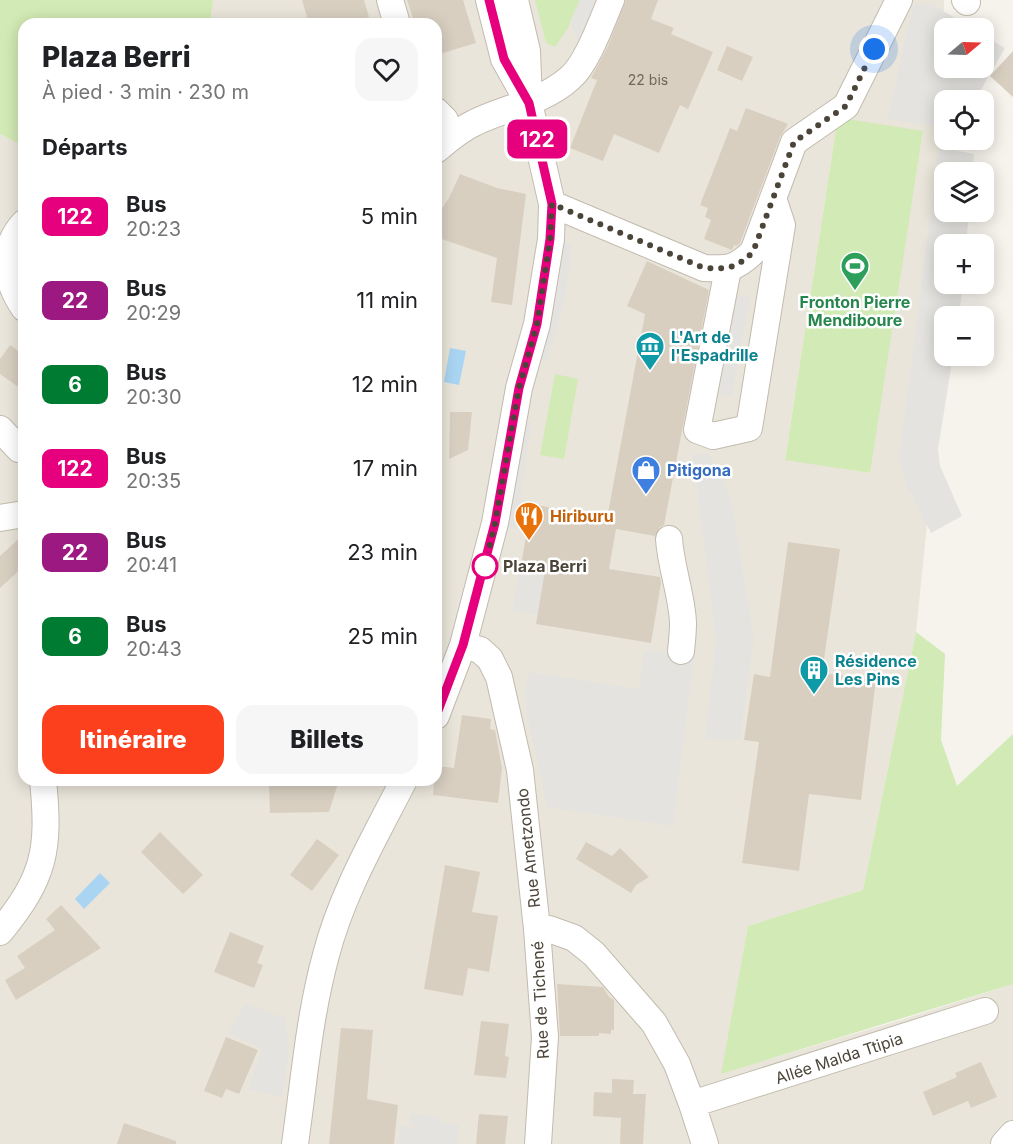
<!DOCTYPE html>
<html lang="fr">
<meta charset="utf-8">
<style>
body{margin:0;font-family:Inter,sans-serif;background:#f6f6f6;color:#202124;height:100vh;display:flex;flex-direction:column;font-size:22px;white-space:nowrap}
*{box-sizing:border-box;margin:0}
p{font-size:20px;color:#757577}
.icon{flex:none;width:33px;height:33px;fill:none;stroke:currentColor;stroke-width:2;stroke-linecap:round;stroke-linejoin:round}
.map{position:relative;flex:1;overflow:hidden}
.panel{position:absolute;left:18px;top:18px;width:424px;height:768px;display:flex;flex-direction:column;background:#fff;border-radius:18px;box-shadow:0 3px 15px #0003}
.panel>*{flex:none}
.badge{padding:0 12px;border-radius:9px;font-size:21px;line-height:39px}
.needle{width:39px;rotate:71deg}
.tools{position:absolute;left:934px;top:18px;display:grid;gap:12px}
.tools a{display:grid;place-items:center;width:60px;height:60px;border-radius:12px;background:#fff;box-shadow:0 3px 15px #0003;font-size:30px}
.you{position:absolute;width:30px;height:30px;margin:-15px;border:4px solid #fff;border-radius:50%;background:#1a73e8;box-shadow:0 0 0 9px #1a73e833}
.map>.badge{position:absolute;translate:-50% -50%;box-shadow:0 0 0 3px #fff}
h2{padding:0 24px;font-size:22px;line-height:54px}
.round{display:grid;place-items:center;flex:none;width:63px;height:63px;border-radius:18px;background:#f6f6f6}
.summary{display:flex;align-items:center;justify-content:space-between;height:102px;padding:0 24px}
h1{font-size:28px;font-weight:800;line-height:45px}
.cta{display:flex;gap:12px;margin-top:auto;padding:12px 24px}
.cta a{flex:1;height:69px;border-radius:18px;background:#fc3f1d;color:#fff;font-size:24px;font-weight:800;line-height:69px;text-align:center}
.cta a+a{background:#f6f6f6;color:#202124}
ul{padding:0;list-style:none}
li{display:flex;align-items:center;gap:18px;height:84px;padding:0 24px}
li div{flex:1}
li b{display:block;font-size:22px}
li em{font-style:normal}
li .badge{min-width:66px;font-weight:700;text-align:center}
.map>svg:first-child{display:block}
.residential{fill:#eae5da;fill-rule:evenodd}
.green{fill:#d2eab5}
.parking{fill:#e5e3e0}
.water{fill:#a9d4f2}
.building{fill:#d8cfc1}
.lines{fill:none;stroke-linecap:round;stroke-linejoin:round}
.minor-casing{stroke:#c2bbae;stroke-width:28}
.minor{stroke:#fff;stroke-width:26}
.line-casing{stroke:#fff;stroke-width:14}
.line{stroke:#e6007e;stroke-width:9}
.walk{stroke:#4b4439;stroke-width:6;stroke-dasharray:0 10.8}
.stop-dot{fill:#fff;stroke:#e6007e;stroke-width:3}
.labels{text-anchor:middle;stroke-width:5;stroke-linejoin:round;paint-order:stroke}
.number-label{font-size:14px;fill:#6e675b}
.leisure-label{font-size:16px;font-weight:bold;fill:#27864d;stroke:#fff}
.culture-label{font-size:16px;font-weight:bold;fill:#0d838f;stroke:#fff;text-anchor:start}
.shop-label{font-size:16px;font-weight:bold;fill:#366cbe;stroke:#fff;text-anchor:start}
.food-label{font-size:16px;font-weight:bold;fill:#c56008;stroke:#fff;text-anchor:start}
.stop-label{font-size:16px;font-weight:bold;fill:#4b4439;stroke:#fff;text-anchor:start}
.street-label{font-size:16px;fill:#4b4439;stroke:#fff}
</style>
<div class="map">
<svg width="1013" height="1144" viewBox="0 0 1013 1144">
<rect width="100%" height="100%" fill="#f6f3ec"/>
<!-- residential -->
<path class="residential" d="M 213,0 L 944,0 L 932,476 L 916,632 L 863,890 L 748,926 L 722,1073 L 901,1020 L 1013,984 L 1013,1144 L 0,1144 L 0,134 L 24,146 L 24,780 L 436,780 L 436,24 L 210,24 ZM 836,129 L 923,131 L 869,473 L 785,459 Z"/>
<!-- green -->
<path class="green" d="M 0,0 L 213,0 L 210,24 L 24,24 L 24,146 L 0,134 Z
M 535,0 L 580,0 L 568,28 L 555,47 L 546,43 Z
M 847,119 L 923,131 L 870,473 L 785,460 L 836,129 Z
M 555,374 L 578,379 L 564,459 L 540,455 Z
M 916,632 L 945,654 L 941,740 L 957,786 L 1013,734 L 1013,984 L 721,1074 L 748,926 L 863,890 Z"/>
<!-- parking -->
<path class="parking" d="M 580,0 L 604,0 L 582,50 L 570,22 Z
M 914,4 L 933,5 L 972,28 L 945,28 L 945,68 L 984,68 L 984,36 L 1005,48 L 975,100 L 945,100 L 945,128 L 887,119 Z
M 939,147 L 974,154 L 972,172 L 945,172 L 945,212 L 969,212 L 966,244 L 945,244 L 945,284 L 963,284 L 959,316 L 945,316 L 945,356 L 953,356 L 938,449 L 940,466 L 962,516 L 931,533 L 907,486 L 899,459 Z
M 564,243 L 572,245 L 568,278 L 563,309 L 547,362 L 539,359 L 549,328 Z
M 731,294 L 750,297 L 732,397 L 714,394 Z
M 523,421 L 532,422 L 516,529 L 507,528 Z
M 708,453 L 731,498 L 754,639 L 740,738 L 726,741 L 705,738 L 716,640 L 693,455 Z
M 521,565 L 545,570 L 538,615 L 512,610 Z
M 644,650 L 694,657 L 673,826 L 547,807 L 527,715 L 525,691 L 529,672 L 639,689 Z
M 245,1003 L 285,1018 L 289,1048 L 282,1097 L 248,1089 L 262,1048 L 228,1034 Z
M 411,1113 L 441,1118 L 441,1122 L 459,1124 L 457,1144 L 398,1144 L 400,1125 L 417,1128 L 410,1123 Z"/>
<!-- water -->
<path class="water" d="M 450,348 L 466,351 L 459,385 L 444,382 Z
M 100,873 L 110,883 L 84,909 L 75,899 Z"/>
<!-- building -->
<path class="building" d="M 302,0 L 364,0 L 369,17 L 347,24 L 313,24 L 312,19 L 308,20 Z
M 407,0 L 463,0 L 476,43 L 436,55 L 436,24 L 415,24 Z
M 626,0 L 658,0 L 651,19 L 674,28 L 671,34 L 713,52 L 688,109 L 680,105 L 659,153 L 614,134 L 603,161 L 570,148 L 597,80 L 591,78 L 607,48 Z
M 727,46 L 753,57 L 742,81 L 717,70 Z
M 1013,51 L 1013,97 L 990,76 Z
M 746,108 L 788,124 L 780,137 L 740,243 L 737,246 L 734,245 L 732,250 L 704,239 L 711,220 L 705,217 L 708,208 L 700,205 L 730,128 L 737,131 Z
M 460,174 L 497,188 L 526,194 L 512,305 L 491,302 L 497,258 L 436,237 L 436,217 L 449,198 Z
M 647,261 L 709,290 L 664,525 L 660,527 L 655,536 L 616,529 L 609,569 L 660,577 L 661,583 L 651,643 L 536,624 L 545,570 L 521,565 L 530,514 L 535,515 L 537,505 L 607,518 L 645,314 L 627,306 Z
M 10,345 L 24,355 L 24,391 L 0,374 L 0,359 Z
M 450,412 L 472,412 L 468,450 L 449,459 Z
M 24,534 L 24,566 L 0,588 L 0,556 Z
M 788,542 L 840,549 L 822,673 L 876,680 L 861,800 L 809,794 L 799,871 L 742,863 L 759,742 L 744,740 L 754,674 L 770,677 Z
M 462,715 L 491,719 L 490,729 L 495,730 L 502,768 L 498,803 L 433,795 L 434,780 L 436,780 L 436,766 L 454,768 Z
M 285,780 L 339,780 L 329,812 L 270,813 L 269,784 L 285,784 Z
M 160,832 L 203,875 L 183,894 L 141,852 Z
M 317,839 L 339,855 L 312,891 L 290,875 Z
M 586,842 L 612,856 L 620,848 L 649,877 L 636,885 L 631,893 L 576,859 Z
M 445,865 L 480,872 L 472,912 L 498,916 L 489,972 L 468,968 L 463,996 L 424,989 Z
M 61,905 L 101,948 L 16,1000 L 5,980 L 25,968 L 17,956 L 55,930 L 46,919 Z
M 230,932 L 264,946 L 257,963 L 263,965 L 254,988 L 214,972 Z
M 557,984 L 603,987 L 609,997 L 614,1000 L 614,1030 L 611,1030 L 611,1034 L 599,1033 L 599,1036 L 560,1036 Z
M 481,1021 L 509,1024 L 505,1056 L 509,1057 L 506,1078 L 474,1075 Z
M 341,1028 L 373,1030 L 367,1099 L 398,1105 L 394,1144 L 329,1144 Z
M 226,1037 L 258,1050 L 239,1094 L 226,1089 L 222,1098 L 204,1091 Z
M 981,1062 L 997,1097 L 971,1108 L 968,1101 L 933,1116 L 923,1092 L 957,1077 L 955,1073 Z
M 612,1079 L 634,1080 L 633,1094 L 646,1094 L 643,1144 L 620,1144 L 621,1118 L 593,1116 L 594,1092 L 612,1093 Z
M 479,1114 L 508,1116 L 505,1144 L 476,1144 Z
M 124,1123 L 176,1141 L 176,1144 L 117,1144 Z"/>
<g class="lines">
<!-- minor casing -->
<g class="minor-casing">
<path id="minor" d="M 390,0 L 397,24
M 489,0 L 504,59 L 527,100
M 965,0 L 967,2
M 436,111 L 445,120 L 451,136
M 436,150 C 448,140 459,130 474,123 C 506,107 542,103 570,78 C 587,64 602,21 611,0
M 552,204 L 704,268 C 729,269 735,269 753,252 L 794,142 L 846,106 L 899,0
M 24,223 C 0,250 4,278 24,308
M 728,269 L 697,430 L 713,436 L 749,428 L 782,225 L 773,198
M 0,429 L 19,449
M 0,518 L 24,514
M 669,539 C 671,568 682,595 683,623 C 683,632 682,642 681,651
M 463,645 L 480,650 L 490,659 L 499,677 L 520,770 L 537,929 L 545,1037 L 538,1144
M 436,716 L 463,645 L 495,523 L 519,388 L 537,324 L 551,239 L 552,204 L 529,103 L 527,51 L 515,0
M 537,929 L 549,929 L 574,938 L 594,954 L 654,1023 L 677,1064 L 692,1104 L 705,1144
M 0,932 C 45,877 50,850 43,780
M 692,1104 L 985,1011
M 295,1144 C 304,1081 309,1017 326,955 C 342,893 375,837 404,780
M 1004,1144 L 1013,1134"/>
</g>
<!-- minor -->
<use href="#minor" class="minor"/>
</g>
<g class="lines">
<!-- line casing -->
<g class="line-casing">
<path id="line" d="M 436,716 L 463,645 L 495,523 L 519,388 L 537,324 L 550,239 L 552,204 L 529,103 L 504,59 L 489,0"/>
</g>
<!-- line -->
<use href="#line" class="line"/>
<!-- walk -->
<path class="walk" d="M 485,566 L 495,523 L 519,388 L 537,324 L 550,239 L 552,204 L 704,268 C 729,269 735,269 753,252 L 794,142 L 846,106 L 874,49"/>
</g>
<!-- icons -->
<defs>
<g id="stadium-pin" transform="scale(1.5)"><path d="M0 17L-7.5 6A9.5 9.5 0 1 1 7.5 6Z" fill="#2e9e5b" stroke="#fff"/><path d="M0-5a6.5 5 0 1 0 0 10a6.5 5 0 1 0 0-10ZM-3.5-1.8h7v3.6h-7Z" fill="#fff"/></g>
<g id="museum-pin" transform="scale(1.5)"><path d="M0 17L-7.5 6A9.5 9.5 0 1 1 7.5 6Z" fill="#0f9aa8" stroke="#fff"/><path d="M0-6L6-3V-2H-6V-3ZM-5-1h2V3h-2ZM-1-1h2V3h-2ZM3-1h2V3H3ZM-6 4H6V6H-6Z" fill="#fff"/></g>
<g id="shop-pin" transform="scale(1.5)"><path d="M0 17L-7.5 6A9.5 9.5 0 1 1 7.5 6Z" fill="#3f7fe0" stroke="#fff"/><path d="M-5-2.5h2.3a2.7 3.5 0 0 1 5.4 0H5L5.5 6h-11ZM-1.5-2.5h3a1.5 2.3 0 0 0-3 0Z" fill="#fff"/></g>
<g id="restaurant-pin" transform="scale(1.5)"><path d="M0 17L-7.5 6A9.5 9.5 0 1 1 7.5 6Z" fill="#e8710a" stroke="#fff"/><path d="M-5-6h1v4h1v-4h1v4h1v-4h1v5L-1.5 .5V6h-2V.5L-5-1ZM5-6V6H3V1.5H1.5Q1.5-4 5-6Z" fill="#fff"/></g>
<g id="building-pin" transform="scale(1.5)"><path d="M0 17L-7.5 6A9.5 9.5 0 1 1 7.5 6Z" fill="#0f9aa8" stroke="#fff"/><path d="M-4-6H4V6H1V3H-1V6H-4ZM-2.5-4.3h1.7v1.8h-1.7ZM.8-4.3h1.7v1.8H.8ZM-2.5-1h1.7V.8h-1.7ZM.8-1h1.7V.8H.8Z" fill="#fff"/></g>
</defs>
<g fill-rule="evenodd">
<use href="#stadium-pin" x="855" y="266"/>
<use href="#museum-pin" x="650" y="346"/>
<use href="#shop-pin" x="646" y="470"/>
<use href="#restaurant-pin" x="529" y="516"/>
<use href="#building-pin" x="814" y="670"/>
</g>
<!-- markers -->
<circle class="stop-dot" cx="485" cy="566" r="12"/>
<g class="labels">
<!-- number labels -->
<g class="number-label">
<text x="648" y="85">22 bis</text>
</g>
<!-- leisure labels -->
<g class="leisure-label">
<text x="855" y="308">Fronton Pierre<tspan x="855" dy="18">Mendiboure</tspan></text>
</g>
<!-- culture labels -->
<g class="culture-label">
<text x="671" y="343">L'Art de<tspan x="671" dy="18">l'Espadrille</tspan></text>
<text x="835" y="667">Résidence<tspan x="835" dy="18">Les Pins</tspan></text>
</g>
<!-- shop labels -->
<g class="shop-label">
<text x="667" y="476">Pitigona</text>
</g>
<!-- food labels -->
<g class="food-label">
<text x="550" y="522">Hiriburu</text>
</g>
<!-- stop labels -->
<g class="stop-label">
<text x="503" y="572">Plaza Berri</text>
</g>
<!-- street labels -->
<g class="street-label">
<text transform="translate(528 848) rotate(-96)" y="6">Rue Ametzondo</text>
<text transform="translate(540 1000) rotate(-93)" y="6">Rue de Tichené</text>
<text transform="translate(839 1058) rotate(-18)" y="6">Allée Malda Ttipia</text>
</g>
</g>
</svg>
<div class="tools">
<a><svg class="needle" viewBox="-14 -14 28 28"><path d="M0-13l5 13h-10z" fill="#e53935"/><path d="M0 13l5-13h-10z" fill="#757577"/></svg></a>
<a><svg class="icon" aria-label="locate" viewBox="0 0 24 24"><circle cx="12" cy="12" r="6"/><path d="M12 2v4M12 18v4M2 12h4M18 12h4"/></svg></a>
<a><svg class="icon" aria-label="layers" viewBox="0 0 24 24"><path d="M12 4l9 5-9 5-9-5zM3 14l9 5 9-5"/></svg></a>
<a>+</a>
<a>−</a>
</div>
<div class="you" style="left:874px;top:49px"></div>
<b class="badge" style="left:537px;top:139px;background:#e6007e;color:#fff">122</b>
<section class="panel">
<div class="summary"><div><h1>Plaza Berri</h1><p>À pied · 3 min · 230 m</p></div><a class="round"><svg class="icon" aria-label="heart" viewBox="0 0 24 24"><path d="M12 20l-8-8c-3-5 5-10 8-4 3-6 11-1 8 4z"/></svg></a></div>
<h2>Départs</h2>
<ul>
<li><span class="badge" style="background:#e6007e;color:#fff">122</span><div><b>Bus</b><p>20:23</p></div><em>5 min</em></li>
<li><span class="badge" style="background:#9c1981;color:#fff">22</span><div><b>Bus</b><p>20:29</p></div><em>11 min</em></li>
<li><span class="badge" style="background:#007c32;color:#fff">6</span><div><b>Bus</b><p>20:30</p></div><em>12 min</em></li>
<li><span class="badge" style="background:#e6007e;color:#fff">122</span><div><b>Bus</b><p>20:35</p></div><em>17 min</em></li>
<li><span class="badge" style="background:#9c1981;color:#fff">22</span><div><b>Bus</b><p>20:41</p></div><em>23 min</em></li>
<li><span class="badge" style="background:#007c32;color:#fff">6</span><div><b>Bus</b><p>20:43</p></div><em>25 min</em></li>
</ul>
<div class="cta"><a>Itinéraire</a><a>Billets</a></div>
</section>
</div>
